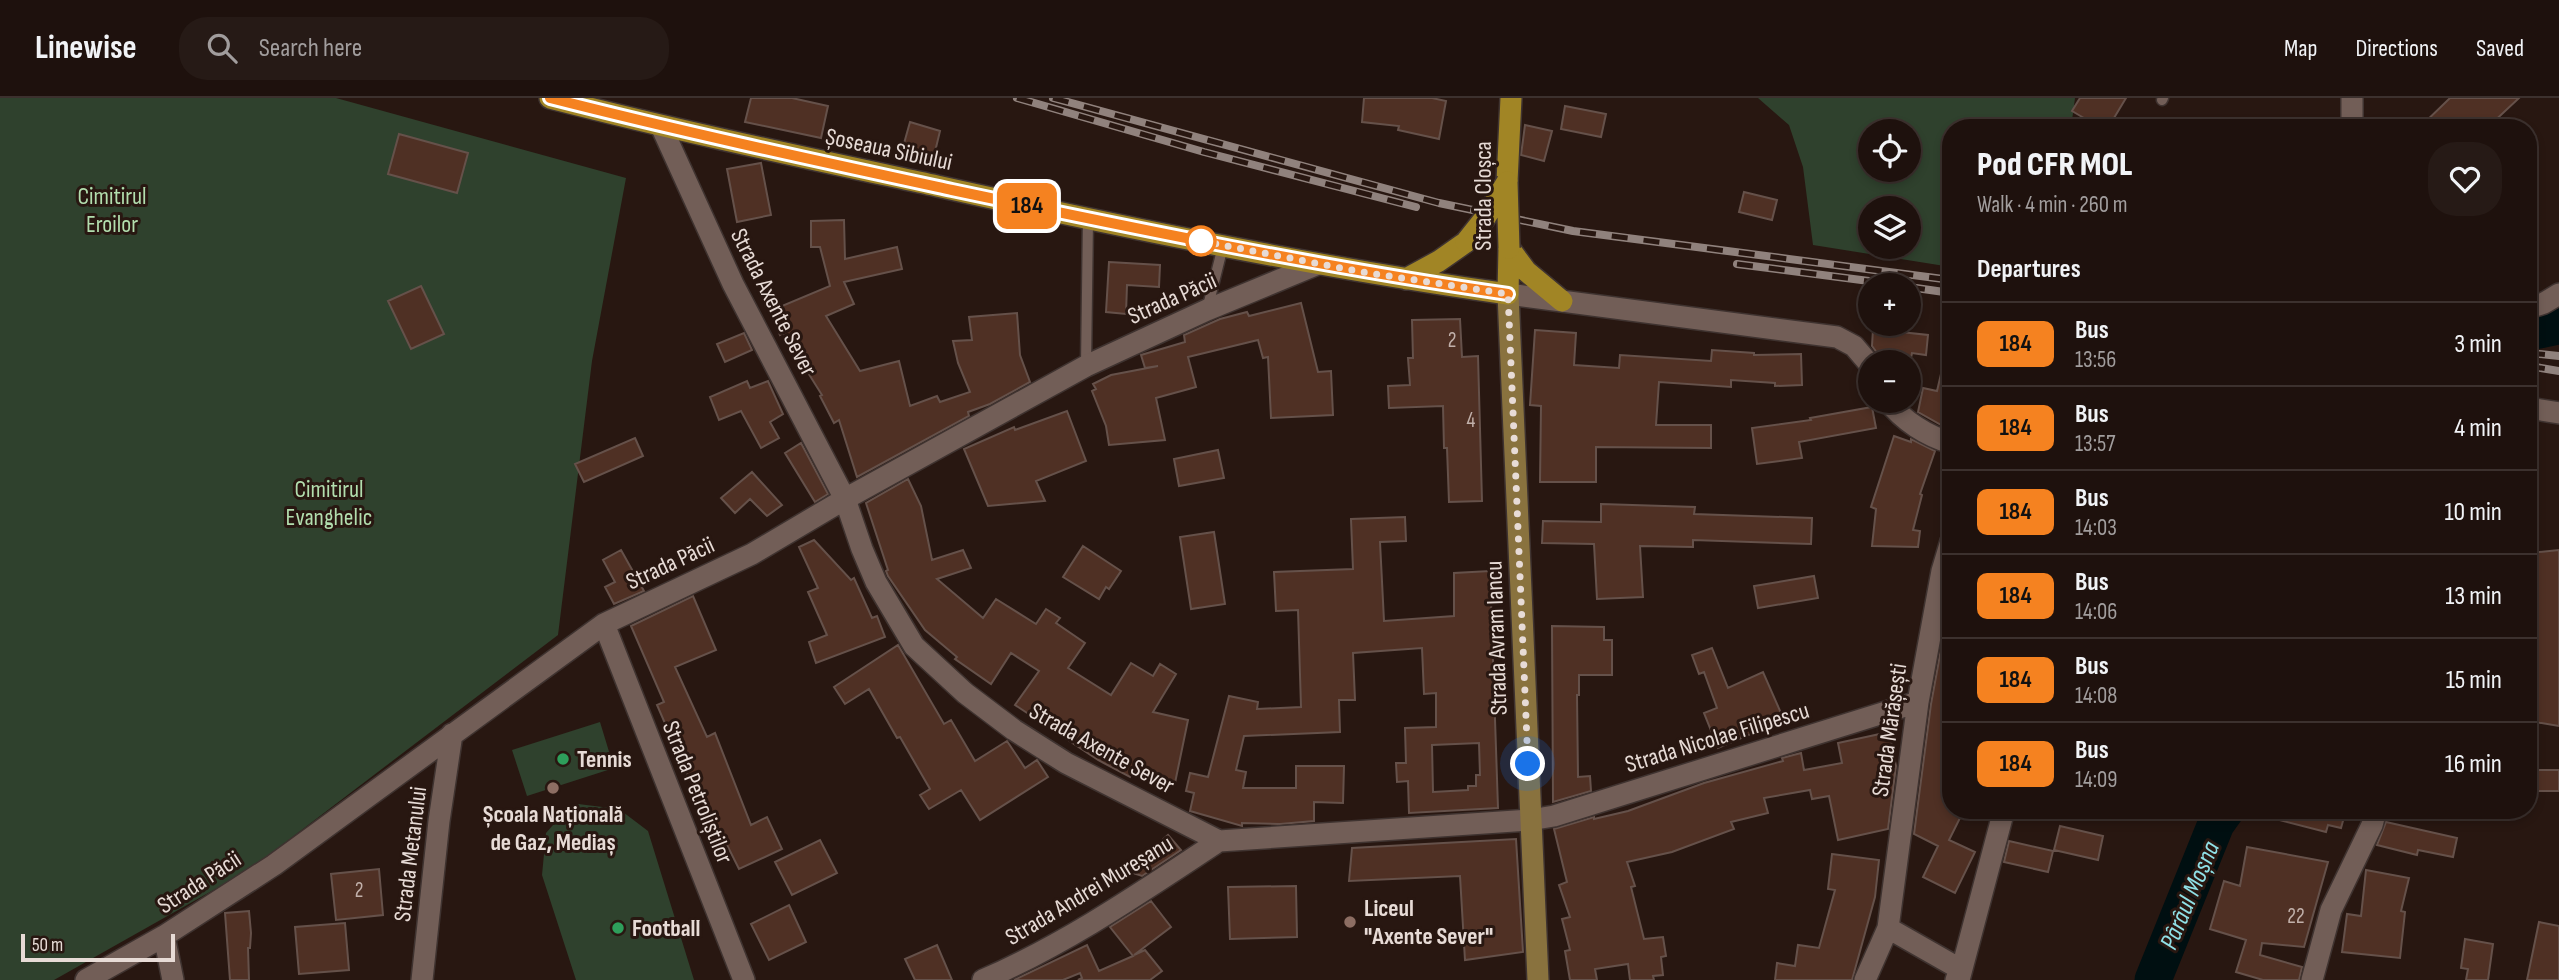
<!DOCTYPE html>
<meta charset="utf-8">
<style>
body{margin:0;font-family:"Sofia Sans Condensed",sans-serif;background:#261a16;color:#f1f3f6;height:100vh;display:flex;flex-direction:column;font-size:26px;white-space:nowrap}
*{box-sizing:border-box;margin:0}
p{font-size:23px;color:#a19d9d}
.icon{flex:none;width:38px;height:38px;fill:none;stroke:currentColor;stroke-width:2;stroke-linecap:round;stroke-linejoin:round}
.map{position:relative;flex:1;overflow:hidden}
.drawer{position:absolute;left:1942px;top:21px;width:595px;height:700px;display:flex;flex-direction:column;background:#1e110d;border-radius:28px;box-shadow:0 4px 10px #0003,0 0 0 2px #3c312e}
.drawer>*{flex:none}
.badge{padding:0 14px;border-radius:10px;font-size:24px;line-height:46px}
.tools{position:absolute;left:1858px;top:21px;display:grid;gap:14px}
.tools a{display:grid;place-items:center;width:63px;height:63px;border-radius:50%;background:#1e110d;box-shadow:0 4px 10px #0003,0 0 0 2px #3c312e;font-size:35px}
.scale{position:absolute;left:21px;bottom:18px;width:154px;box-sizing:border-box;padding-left:7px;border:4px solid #e7dbd6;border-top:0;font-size:19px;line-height:24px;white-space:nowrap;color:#e7dbd6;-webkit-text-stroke:5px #281711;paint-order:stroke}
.you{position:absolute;width:35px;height:35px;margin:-18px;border:5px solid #fff;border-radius:50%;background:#1a73e8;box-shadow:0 0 0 10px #1a73e833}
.map>.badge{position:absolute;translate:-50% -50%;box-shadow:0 0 0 4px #fff}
h2{padding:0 35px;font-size:26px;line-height:63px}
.round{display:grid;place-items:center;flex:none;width:74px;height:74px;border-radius:28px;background:#261a16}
.head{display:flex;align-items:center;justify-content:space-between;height:119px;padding:0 35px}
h1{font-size:33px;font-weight:800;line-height:52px}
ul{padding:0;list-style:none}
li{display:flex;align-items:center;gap:21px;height:84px;padding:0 35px;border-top:2px solid #3c312e}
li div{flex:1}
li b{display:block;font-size:26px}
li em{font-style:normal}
li .badge{min-width:77px;font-weight:700;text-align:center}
header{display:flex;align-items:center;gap:42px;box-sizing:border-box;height:98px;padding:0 35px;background:#1e110d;border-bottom:2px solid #3c312e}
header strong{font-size:33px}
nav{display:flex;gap:38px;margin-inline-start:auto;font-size:24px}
.search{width:490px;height:63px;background:#261a16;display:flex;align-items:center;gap:18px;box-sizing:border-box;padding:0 24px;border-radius:28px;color:#a19d9d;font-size:26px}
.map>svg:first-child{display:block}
.green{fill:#2f412d;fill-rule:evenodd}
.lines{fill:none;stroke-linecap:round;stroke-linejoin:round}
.river{stroke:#000f11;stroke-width:37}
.building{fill:#4f3024;stroke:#65514a;stroke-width:2;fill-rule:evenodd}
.lane-casing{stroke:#3f3330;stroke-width:13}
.street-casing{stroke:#3f3330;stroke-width:24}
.secondary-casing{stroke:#3f3330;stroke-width:24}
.primary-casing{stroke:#3f3330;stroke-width:24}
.lane{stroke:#725e57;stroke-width:10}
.street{stroke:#725e57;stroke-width:21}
.secondary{stroke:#89723e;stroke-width:21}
.primary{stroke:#a18525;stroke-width:21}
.rail-casing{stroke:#90827d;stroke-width:8}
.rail{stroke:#281711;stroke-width:5;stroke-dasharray:16;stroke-linecap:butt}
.primary-bridge-casing{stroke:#3f3330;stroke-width:24;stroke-linecap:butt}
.primary-bridge{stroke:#a18525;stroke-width:21}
.line-casing{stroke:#fff;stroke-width:16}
.line{stroke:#f58220;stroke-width:10}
.walk{stroke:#e7dbd6;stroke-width:7;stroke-dasharray:0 12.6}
.stop-dot{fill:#fff;stroke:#f58220;stroke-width:3.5}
.leisure-dot{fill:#2e9e5b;stroke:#281711;stroke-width:2.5}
.education-dot{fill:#8d6e63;stroke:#281711;stroke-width:2.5}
.labels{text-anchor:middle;stroke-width:6;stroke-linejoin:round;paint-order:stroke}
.number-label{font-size:21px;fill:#c1b0aa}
.street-label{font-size:24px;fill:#e7dbd6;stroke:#281711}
.park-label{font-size:24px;fill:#b2deae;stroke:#281711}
.poi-label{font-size:24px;font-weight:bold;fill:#e7dbd6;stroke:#281711;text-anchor:start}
.water-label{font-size:26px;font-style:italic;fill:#90e1e7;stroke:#281711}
</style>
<header>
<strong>Linewise</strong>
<div class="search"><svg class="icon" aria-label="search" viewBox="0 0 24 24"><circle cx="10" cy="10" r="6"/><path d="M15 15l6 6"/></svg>Search here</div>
<nav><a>Map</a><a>Directions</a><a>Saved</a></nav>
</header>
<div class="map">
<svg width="2559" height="882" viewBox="0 0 2559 882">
<rect width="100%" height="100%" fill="#281711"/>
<!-- green -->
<path class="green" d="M 0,0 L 336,0 L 626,80 L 592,263 L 558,537 L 249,772 L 54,882 L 0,882 Z
M 1758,0 L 2075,0 L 2071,30 L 1951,30 L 1951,169 L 1813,147 L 1803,69 L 1789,27 ZM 1871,33 L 1909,33 L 1909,72 L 1871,72 ZM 1871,110 L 1909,110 L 1909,149 L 1871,149 Z
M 600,624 L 614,670 L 527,698 L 512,652 Z
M 578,706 L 619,711 L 648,733 L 694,882 L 576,882 L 542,777 L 546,735 L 560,719 Z"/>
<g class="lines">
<!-- river -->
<path class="river" d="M 2529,234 L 2559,228
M 2153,882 L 2216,726 L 2226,712"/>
</g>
<!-- building -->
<path class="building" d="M 751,0 L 792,0 L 828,8 L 821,40 L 745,24 Z
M 1364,0 L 1432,0 L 1446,3 L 1439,41 L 1398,32 L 1399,28 L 1362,24 Z
M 2080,0 L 2126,0 L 2108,30 L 2101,30 L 2072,13 Z
M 2450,0 L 2519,0 L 2487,30 L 2419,30 Z
M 1565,8 L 1606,16 L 1601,39 L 1561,31 Z
M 910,24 L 940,33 L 934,58 L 903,49 Z
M 1525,27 L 1552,33 L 1544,63 L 1521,57 Z
M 399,36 L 468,55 L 457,95 L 388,76 Z
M 761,65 L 771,117 L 737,124 L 727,71 Z
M 1744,94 L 1777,102 L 1772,122 L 1739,114 Z
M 844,122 L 845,161 L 897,149 L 902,171 L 844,184 L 854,206 L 826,218 L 860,273 L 899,263 L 910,308 L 937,298 L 940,304 L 970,294 L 958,265 L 953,243 L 972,242 L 969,219 L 1017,215 L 1020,257 L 1030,284 L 990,306 L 968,314 L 969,318 L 857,379 L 839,322 L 834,325 L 820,298 L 822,297 L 783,235 L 780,237 L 770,213 L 830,188 L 820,149 L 811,149 L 811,123 Z
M 1109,164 L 1160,167 L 1159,189 L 1127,187 L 1126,216 L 1106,214 Z
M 421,188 L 444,236 L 411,251 L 388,203 Z
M 1301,205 L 1318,274 L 1331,273 L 1333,317 L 1271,320 L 1268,259 L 1263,260 L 1258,242 L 1188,259 L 1196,289 L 1156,300 L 1165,342 L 1109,347 L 1106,328 L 1092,293 L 1096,291 L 1093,286 L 1111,277 L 1158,268 L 1145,270 L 1141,257 L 1185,244 L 1184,237 L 1220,221 L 1247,214 L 1249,218 Z
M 1460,221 L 1462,259 L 1478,258 L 1482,403 L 1449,404 L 1447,350 L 1444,350 L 1443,308 L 1389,310 L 1388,288 L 1410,287 L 1408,260 L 1413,260 L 1412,222 Z
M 1873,231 L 1928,237 L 1926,257 L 1912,255 L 1911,260 L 1878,256 L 1872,248 Z
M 1535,232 L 1576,235 L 1574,267 L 1619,270 L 1620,257 L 1711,263 L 1712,252 L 1754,255 L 1754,257 L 1801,256 L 1802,287 L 1775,288 L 1775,285 L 1731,282 L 1731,289 L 1659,284 L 1656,327 L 1711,327 L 1711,350 L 1596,349 L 1596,384 L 1540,384 L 1541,308 L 1530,307 Z
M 744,235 L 752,252 L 725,264 L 717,246 Z
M 1945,259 L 1951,260 L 1951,318 L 1949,326 L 1944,325 L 1943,328 L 1918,314 L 1923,290 L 1937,293 Z
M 747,283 L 750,290 L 768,283 L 783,316 L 770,324 L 779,340 L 761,350 L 741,313 L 719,322 L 710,299 Z
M 1872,309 L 1876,330 L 1799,344 L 1802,360 L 1757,366 L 1752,330 L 1811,322 L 1810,320 Z
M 1067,313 L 1086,363 L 1036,383 L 1045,403 L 988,408 L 964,351 L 1014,329 L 1015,332 Z
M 1894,338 L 1911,344 L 1911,341 L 1935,353 L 1920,396 L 1922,397 L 1913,432 L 1920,433 L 1918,449 L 1872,448 L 1876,411 L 1871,409 Z
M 635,340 L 643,358 L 584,384 L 575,366 Z
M 801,345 L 828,396 L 815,404 L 785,355 Z
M 1218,352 L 1224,380 L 1179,388 L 1174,361 Z
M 752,374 L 782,407 L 767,418 L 750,401 L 735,415 L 721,400 Z
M 908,381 L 921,408 L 932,462 L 963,452 L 971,470 L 937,481 L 983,520 L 996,501 L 1036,526 L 1046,511 L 1060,520 L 1056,525 L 1085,545 L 1068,570 L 1111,597 L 1131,565 L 1153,578 L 1160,566 L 1176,576 L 1153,614 L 1188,622 L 1175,685 L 1132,675 L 1130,679 L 1098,662 L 1015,607 L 1039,573 L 1011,555 L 991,586 L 955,561 L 957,559 L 925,532 L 888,478 L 886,473 L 888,472 L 866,405 Z
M 1601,406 L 1695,409 L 1694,416 L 1812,420 L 1811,446 L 1693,442 L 1693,449 L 1640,448 L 1643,499 L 1597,501 L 1594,446 L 1542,445 L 1543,423 L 1601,424 Z
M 1405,419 L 1406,443 L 1380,444 L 1384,523 L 1454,518 L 1454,475 L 1490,473 L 1498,710 L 1409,715 L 1408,683 L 1397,684 L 1396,665 L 1406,665 L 1405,630 L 1436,629 L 1436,595 L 1424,596 L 1422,550 L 1353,555 L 1355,602 L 1339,602 L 1340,634 L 1244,638 L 1236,672 L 1246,674 L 1243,690 L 1296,690 L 1296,668 L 1344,668 L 1343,705 L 1314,704 L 1314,723 L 1280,726 L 1242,725 L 1242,728 L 1190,713 L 1194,695 L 1186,693 L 1190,675 L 1208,679 L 1229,598 L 1258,604 L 1257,611 L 1301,609 L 1298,512 L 1276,513 L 1274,474 L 1353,471 L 1351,421 ZM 1479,645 L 1480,677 L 1476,677 L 1476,688 L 1468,688 L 1468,692 L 1433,694 L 1432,647 Z
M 1214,434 L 1225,506 L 1191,511 L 1180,439 Z
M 814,442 L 851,482 L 854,480 L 872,520 L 877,518 L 885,539 L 816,565 L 809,544 L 827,537 L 808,494 L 818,490 L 799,449 Z
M 1083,448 L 1121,473 L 1109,491 L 1106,489 L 1099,501 L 1063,479 Z
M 621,452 L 644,493 L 614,506 L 605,489 L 615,484 L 603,462 Z
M 2559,452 L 2559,628 L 2529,623 L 2529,543 L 2536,543 L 2531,492 L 2529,493 L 2529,455 Z
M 1814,478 L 1818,500 L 1758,510 L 1754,488 Z
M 693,498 L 716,552 L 675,569 L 707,639 L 715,635 L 751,727 L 767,719 L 782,751 L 739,771 L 718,729 L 712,731 L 693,684 L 691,685 L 657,607 L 664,604 L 631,528 Z
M 1949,508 L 1951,508 L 1951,712 L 1964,712 L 1949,742 L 1975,754 L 1955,795 L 1923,779 L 1938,748 L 1914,736 L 1931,606 Z
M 1552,528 L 1604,529 L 1604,542 L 1612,542 L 1612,577 L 1579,577 L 1579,597 L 1577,597 L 1578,679 L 1590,678 L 1591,693 L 1553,704 Z
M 898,547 L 944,626 L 951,622 L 975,663 L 1007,643 L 1025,670 L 1037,662 L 1048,679 L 980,722 L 961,692 L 929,711 L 920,697 L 930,691 L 900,639 L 897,640 L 869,591 L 845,606 L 834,589 Z
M 1712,550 L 1728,590 L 1763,574 L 1784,622 L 1718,650 L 1704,615 L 1717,610 L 1704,574 L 1699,576 L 1692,557 Z
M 1889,634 L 1896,668 L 1888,731 L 1838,742 L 1829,698 L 1812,701 L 1810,692 L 1764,700 L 1768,715 L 1731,724 L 1734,731 L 1672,754 L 1627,764 L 1635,788 L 1631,789 L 1644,841 L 1663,839 L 1666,858 L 1661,859 L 1663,877 L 1653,878 L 1654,882 L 1630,882 L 1628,866 L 1595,871 L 1597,882 L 1570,882 L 1565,853 L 1570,852 L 1562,821 L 1570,819 L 1559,787 L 1567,784 L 1554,731 L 1594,719 L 1594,721 L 1628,713 L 1704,685 L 1783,663 L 1782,660 L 1801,655 L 1804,672 L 1842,665 L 1838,645 Z
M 2529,672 L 2559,672 L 2559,693 L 2529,693 Z
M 2265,712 L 2346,712 L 2341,730 L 2328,727 L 2326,734 L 2264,718 Z
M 2386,724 L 2457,740 L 2453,759 L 2418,752 L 2417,757 L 2377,747 Z
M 2060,728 L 2103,738 L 2098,762 L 2054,752 Z
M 1168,737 L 1181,752 L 1142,778 L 1127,773 Z
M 1516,741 L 1523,854 L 1465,862 L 1460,778 L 1349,783 L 1352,750 Z
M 820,742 L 837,775 L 792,797 L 775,764 Z
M 2009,743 L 2053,753 L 2048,774 L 2004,764 Z
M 2247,749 L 2328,764 L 2304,849 L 2262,845 L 2260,857 L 2302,869 L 2299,882 L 2263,882 L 2236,874 L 2246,842 L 2210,831 L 2224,783 L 2240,788 Z
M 1832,756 L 1879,762 L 1875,799 L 1852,882 L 1775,882 L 1777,865 L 1795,868 L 1798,847 L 1819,850 L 1835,792 L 1828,791 Z
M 379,771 L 383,817 L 336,822 L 331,776 Z
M 2366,772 L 2409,780 L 2401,813 L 2405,814 L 2400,860 L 2342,854 L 2347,816 L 2361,818 Z
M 1296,788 L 1297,839 L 1230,841 L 1228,789 Z
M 1151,803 L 1171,829 L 1134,857 L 1145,852 L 1162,873 L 1150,882 L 1078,882 L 1082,880 L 1080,875 L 1063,882 L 1014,882 L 1087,847 L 1099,873 L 1133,858 L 1110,829 Z
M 789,807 L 806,844 L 769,862 L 751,826 Z
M 249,813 L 251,835 L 250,850 L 248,850 L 249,882 L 230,882 L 225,815 Z
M 2539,824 L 2559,828 L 2559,882 L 2527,882 Z
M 345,825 L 349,872 L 299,876 L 295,829 Z
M 2465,841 L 2493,846 L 2488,882 L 2466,882 L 2468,871 L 2461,870 Z
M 937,847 L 952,882 L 915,882 L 905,861 Z"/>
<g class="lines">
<!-- lane casing -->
<g class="lane-casing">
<path id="lane" d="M 2162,2 L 2163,0
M 1207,212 L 1223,148
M 1086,268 L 1088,121"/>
</g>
<!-- street casing -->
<g class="street-casing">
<path id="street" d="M 2352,0 L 2352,30
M 661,28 L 733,186 L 845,401 L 862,451 L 876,484 L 914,548 L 965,595 L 1014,632 L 1066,665 L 1219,743 L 1530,722 L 1554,718 L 1918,604
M 1508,196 L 1837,239 L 1854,248 L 1871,268
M 2529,210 L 2544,205 L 2559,196
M 1888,303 C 1903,323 1927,338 1951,345
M 2529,310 L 2559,315
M 604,526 L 744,882
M 1888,830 L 1960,871 L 1956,882
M 164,838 L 173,882
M 86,882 L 164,838 L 274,767 L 604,526 L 752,456 L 845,401 L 1086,268 L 1207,212 L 1318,166
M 422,882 L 439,723 L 452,636
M 983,882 C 1068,845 1143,793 1219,743
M 1865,882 L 1888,830 L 1918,604 L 1942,473 L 1951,443
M 1959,882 L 2004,712
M 2312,882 L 2331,812 L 2372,727 L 2376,712"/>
</g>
<!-- secondary casing -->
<g class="secondary-casing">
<path id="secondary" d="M 1508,196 L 1538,882"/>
</g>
<!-- primary casing -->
<g class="primary-casing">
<path id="primary" d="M 550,0 C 678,33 807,60 937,88 C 1126,130 1316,169 1508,196 L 1509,150
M 1507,84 L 1511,0
M 1509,150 L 1526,173 L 1562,203
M 1406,181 L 1439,163 L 1466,144"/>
</g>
<!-- lane -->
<use href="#lane" class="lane"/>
<!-- street -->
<use href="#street" class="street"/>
<!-- secondary -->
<use href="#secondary" class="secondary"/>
<!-- primary -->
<use href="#primary" class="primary"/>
<!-- rail casing -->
<g class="rail-casing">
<path id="rail" d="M 1017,0 L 1204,54 L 1416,109
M 1053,0 L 1439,105 L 1573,133 L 1951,182
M 1737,166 L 1900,187
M 1909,189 L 1951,195
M 2529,255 L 2559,258
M 2529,268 L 2559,273"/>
</g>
<!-- rail -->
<use href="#rail" class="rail"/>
<!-- primary-bridge casing -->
<g class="primary-bridge-casing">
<path id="primary-bridge" d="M 1507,84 L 1509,150
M 1466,144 L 1485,120 L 1507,84"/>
</g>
<!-- primary-bridge -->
<use href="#primary-bridge" class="primary-bridge"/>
</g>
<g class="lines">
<!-- line casing -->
<g class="line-casing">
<path id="line" d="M 550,0 C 683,34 818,63 952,92 C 1137,131 1321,169 1508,196"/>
</g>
<!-- line -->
<use href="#line" class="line"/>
<!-- walk -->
<path class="walk" d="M 1201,143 L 1196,142 L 1362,174 L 1508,196 L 1528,666"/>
</g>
<!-- markers -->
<circle class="stop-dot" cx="1201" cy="143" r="14"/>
<g class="leisure-dot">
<circle cx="563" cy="661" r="7"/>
<circle cx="618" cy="830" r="7"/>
</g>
<g class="education-dot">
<circle cx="553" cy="690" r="7"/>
<circle cx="1350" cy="824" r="7"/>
</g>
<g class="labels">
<!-- number labels -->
<g class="number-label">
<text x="1452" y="249">2</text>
<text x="1471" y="329">4</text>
<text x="359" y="799">2</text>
<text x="2296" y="825">22</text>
</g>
<!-- street labels -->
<g class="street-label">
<text transform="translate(889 51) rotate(12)" y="8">Șoseaua Sibiului</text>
<text transform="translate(1483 98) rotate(-90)" y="8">Strada Cloșca</text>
<text transform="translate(1172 200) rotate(-24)" y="8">Strada Păcii</text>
<text transform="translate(774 204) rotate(63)" y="8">Strada Axente Sever</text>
<text transform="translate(670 465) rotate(-25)" y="8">Strada Păcii</text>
<text transform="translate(1496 540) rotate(-92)" y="8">Strada Avram Iancu</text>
<text transform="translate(1889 632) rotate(-82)" y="8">Strada Mărășești</text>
<text transform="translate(1717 639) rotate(-17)" y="8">Strada Nicolae Filipescu</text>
<text transform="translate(1102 650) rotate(29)" y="8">Strada Axente Sever</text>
<text transform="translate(698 694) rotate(68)" y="8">Strada Petroliștilor</text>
<text transform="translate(410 756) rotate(-83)" y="8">Strada Metanului</text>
<text transform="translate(199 784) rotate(-33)" y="8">Strada Păcii</text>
<text transform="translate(1089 792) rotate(-31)" y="8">Strada Andrei Mureșanu</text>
</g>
<!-- park labels -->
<g class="park-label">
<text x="112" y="106">Cimitirul<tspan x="112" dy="28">Eroilor</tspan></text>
<text x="329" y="399">Cimitirul<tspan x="329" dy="28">Evanghelic</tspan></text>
</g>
<!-- poi labels -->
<g class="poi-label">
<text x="577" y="669">Tennis</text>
<text x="553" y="724" text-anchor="middle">Școala Națională<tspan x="553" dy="28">de Gaz, Mediaș</tspan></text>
<text x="1364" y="818">Liceul<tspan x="1364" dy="28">"Axente Sever"</tspan></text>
<text x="632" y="838">Football</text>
</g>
<!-- water labels -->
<g class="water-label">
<text transform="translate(2189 797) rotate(-67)" y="9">Pârâul Moșna</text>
</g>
</g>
</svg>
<div class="tools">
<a><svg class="icon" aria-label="locate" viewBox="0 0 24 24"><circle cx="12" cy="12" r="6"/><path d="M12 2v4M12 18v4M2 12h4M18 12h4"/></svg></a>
<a><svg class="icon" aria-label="layers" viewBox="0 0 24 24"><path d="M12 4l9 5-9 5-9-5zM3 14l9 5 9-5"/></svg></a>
<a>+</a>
<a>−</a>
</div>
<div class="scale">50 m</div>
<div class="you" style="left:1528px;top:666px"></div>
<b class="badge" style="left:1027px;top:108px;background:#f58220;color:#111">184</b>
<section class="drawer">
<div class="head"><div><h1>Pod CFR MOL</h1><p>Walk · 4 min · 260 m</p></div><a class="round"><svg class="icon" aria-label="heart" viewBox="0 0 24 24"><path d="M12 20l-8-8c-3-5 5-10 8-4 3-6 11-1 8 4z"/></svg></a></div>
<h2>Departures</h2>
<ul>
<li><span class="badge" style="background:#f58220;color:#111">184</span><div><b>Bus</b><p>13:56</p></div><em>3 min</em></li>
<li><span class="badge" style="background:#f58220;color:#111">184</span><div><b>Bus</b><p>13:57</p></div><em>4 min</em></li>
<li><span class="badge" style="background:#f58220;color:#111">184</span><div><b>Bus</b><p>14:03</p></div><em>10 min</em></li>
<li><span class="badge" style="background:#f58220;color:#111">184</span><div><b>Bus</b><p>14:06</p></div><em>13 min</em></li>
<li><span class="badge" style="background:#f58220;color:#111">184</span><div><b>Bus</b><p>14:08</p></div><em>15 min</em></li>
<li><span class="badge" style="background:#f58220;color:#111">184</span><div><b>Bus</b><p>14:09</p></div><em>16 min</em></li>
</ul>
</section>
</div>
